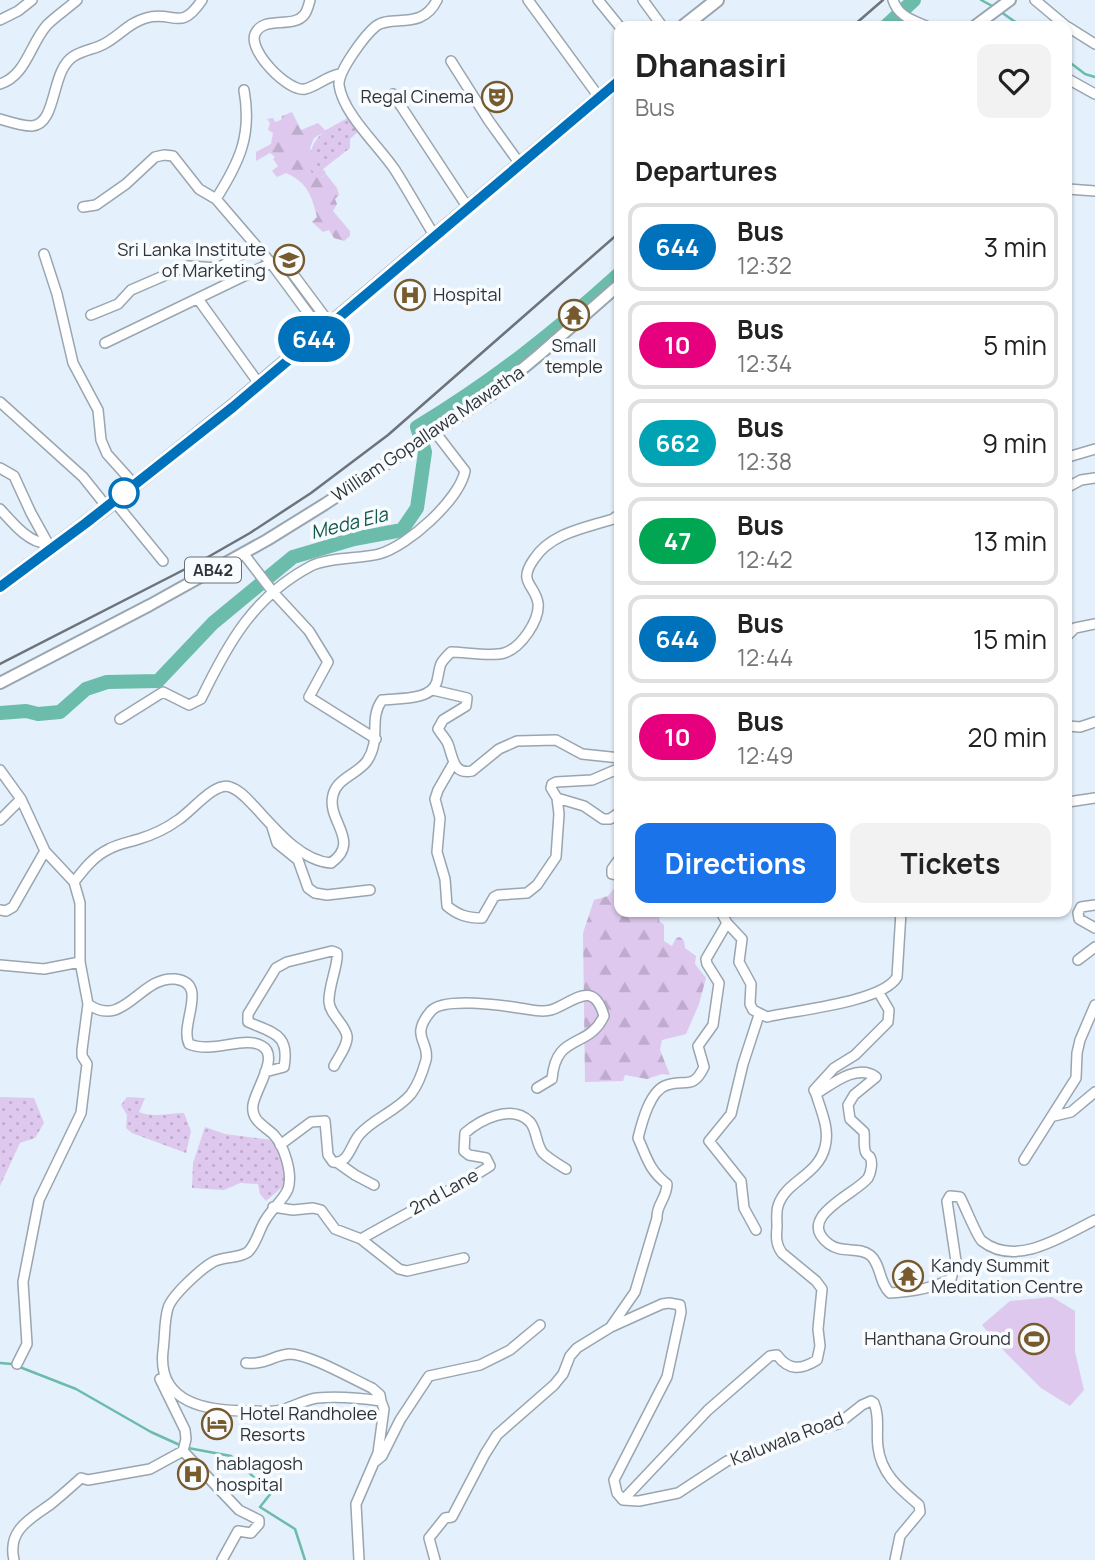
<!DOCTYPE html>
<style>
body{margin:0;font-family:Manrope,sans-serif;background:#f2f2f2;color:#222;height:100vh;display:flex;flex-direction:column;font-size:26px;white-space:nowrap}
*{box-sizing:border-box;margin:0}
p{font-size:23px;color:#767676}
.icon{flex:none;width:38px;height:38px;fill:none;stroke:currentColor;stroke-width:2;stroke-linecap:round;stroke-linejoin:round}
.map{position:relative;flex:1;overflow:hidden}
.panel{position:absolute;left:614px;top:21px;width:458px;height:896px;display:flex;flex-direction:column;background:#fff;border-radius:14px;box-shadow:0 2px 5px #0004}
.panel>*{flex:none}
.badge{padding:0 14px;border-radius:23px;font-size:24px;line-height:46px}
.map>.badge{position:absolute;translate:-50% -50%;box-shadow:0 0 0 4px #fff}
h2{padding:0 21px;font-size:26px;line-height:63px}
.round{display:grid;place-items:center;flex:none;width:74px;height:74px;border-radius:14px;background:#f2f2f2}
.summary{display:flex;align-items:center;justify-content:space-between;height:119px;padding:0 21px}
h1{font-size:33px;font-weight:700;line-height:52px}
.button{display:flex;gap:14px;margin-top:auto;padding:14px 21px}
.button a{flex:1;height:80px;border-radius:14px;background:#1a73e8;color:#fff;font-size:28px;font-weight:700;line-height:80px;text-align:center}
.button a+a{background:#f2f2f2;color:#222}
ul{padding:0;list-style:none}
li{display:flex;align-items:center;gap:21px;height:88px;margin:0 14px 10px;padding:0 7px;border:4px solid #e0e0e0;border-radius:14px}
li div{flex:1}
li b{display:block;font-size:26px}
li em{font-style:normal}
li .badge{min-width:77px;font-weight:700;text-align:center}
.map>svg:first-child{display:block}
.green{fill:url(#green-dots)}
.forest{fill:url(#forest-firs)}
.pitch{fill:#dec8ee}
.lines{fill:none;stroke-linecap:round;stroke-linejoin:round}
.stream{stroke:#6bbcaa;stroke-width:2.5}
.river{stroke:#6bbcaa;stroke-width:14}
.minor-casing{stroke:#99a5af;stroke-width:12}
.major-casing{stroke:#99a5af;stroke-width:14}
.highway-casing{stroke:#99a5af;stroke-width:16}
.minor{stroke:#fff;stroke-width:9}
.major{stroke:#fff;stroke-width:10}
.highway{stroke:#fff;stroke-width:12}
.rail{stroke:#6d737a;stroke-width:2.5}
.line-casing{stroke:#fff;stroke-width:16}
.line{stroke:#0072bc;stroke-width:10}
.stop-dot{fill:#fff;stroke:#0072bc;stroke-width:3.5}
.labels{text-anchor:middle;stroke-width:7;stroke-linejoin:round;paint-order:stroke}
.shield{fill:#f9fcfe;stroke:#6c7074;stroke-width:2}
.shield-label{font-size:16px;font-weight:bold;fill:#303439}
.poi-label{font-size:18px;fill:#303439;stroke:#f9fcfe;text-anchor:start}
.street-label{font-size:18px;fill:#303439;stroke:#f9fcfe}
.water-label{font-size:19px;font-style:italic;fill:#15584c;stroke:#f9fcfe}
</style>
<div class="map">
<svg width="1095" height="1560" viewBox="0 0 1095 1560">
<defs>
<pattern id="green-dots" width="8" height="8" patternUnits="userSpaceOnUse" patternTransform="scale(1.75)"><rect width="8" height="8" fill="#dec8ee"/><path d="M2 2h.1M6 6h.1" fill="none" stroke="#bfaccd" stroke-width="1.8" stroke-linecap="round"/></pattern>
<pattern id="forest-firs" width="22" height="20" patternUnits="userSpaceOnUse" patternTransform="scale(1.75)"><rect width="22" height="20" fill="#dec8ee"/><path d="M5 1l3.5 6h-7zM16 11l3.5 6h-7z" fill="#bfaccd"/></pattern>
</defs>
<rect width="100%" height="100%" fill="#e4f0fb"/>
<!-- green -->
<path class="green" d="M 351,116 L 362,128 L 350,139 L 350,148 L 323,169 L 326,174 L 321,178 C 312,175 309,173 309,163 C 311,133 328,130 351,116 Z
M 0,1097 L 34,1098 L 44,1123 L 35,1138 L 20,1143 L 0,1186 Z
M 127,1097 L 145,1098 L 139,1112 C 153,1118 169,1113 184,1113 L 191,1131 L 186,1153 L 132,1133 L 126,1128 L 127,1115 L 121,1105 Z
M 205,1127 L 225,1134 L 273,1140 L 286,1169 L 286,1184 L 266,1201 L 260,1194 L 258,1184 L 240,1183 L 224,1190 L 192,1188 L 193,1163 Z"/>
<!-- forest -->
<path class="forest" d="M 292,112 L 301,130 L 318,123 L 326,131 L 314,138 L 310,148 L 318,167 L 314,171 L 310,170 L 312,174 L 316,173 L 321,178 L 326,174 L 337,188 L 339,195 L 335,199 L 337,204 L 333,211 L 350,231 L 350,236 L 344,241 L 334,238 L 329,230 L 323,232 L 312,222 L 317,217 C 312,196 307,182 286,173 L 277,177 L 272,171 L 278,166 L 273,159 L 275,157 L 270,153 L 256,161 L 256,152 L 271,144 L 273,133 L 268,130 L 270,123 L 267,119 L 273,118 L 275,122 L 281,120 L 282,116 Z
M 616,886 L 619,886 L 620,912 L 660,912 L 659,921 L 664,925 L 664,941 L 672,946 L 676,938 L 680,937 L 684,941 L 685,948 L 696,956 L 695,964 L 706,978 L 699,1004 L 686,1034 L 662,1040 L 660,1050 L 670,1075 L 662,1074 L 647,1079 L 625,1075 L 623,1081 L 585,1082 L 583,933 L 594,900 L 608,896 Z"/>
<!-- pitch -->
<path class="pitch" d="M 1052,1297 L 1075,1311 L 1075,1352 L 1084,1390 L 1070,1406 L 1041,1388 L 1005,1352 L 982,1325 L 1010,1301 Z"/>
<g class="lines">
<!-- stream -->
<path class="stream" d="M 981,0 L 996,8
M 1001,12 L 1021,26
M 1068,61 L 1085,74 L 1095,77
M 0,1363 L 12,1364 L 76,1389 L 151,1432 L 182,1446
M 188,1448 L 231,1456 L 271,1493 L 260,1507 L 295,1529 L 305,1560"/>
<!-- river -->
<path class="river" d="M 886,26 L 914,0
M 0,713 L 26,711 L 38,714 L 60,712 L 86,689 L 107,682 L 158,681 L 213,623 L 293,557 L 354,539 L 402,530 L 417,508 L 425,452 L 417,427 C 493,381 554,333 620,273"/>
<!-- minor casing -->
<g class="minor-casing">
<path id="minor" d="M 310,0 C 309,4 307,12 304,15 C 293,29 263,15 255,34 C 248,51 288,92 305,89 C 317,86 327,76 340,74
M 528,0 L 599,97
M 598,0 L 620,27
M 643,0 L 662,26
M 893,0 C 898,16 912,20 926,26
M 1035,0 L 1066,26
M 0,20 L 18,11 L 32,0
M 1068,27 L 1095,44
M 451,61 L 489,121 L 520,164
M 1068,79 L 1095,94
M 0,84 C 26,76 30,44 47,25 C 56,16 68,8 77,0
M 393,94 L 468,208
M 0,119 C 10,122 22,126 32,126 C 58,124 50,70 74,56 C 84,50 95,49 104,44 C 119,36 130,22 146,18 C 174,10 180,33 202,0
M 1068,189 L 1095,191
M 216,199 C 240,161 252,135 244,90
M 83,207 L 96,205 L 126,184 L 155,157 L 164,155 L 173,156 L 199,189 L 216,199 L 271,263 L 322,332
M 434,235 C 421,214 409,192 395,170 C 379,146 343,114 339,85 C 338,71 365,35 376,26 C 392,14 422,31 437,0
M 44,254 L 57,294 L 73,363 L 98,410 L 101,440 L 107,454 L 134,484
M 293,274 L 331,325
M 198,299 L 260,385
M 91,315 L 118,304 L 131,290 L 182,268 L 188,266 L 218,268 L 255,247
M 105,343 L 271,263
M 0,402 L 83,477 L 107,507
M 1068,457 L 1095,449
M 0,468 L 14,476 L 31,513 L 51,549
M 1068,487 L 1081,480 L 1095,478
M 114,501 L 163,561
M 0,509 C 11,521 29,544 47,543
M 243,553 L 273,592 L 309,631 L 328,662 L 309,697 L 376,739
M 1068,635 L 1075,628 L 1095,624
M 433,690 L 467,698 L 466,706 L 443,720 L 438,729 C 441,734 446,739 448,744 C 453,757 453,775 472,771 L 499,749 L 517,741 L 556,740 L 582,754 L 620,758
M 120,719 L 163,692 L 189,705 L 201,699 C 228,643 254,596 311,566 C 329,557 360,559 379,554 C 408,546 459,500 465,471 L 435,432
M 1068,726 L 1080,727 L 1095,722
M 453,764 L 438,790 L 435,799 L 440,818 L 437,852 L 445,879 L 447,906 C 458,915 467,918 482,918 L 494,897 L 498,895 L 527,893 L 537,885 L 556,857 L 559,814 L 557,798
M 620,768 L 592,780 L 556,782 L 552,784 L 551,788 L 557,798 L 584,806 L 603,819 L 610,819 L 620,812
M 0,770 L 21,799 L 45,851 L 74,882 L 80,903 L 80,962 L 88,1004 C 124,1030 140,976 175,979 C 210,983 179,1024 189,1044 C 213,1054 245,1035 262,1046 C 280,1056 255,1090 253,1105 C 251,1120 263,1125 273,1134 C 284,1145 293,1173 288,1189 C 284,1199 272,1209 266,1219 C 259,1229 257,1243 248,1252 C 238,1259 224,1256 213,1262 C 201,1269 172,1295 168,1308 C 164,1321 165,1337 163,1351 C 157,1404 208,1411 249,1411 C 258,1411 268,1412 276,1411 C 290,1409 303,1400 317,1398 C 339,1396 360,1398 381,1401 L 384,1409 L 378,1453 L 356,1504 L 359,1560
M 1068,802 L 1095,798
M 0,820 L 21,799
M 272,827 L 277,843 L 298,860 L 308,888 L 315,893 L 327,895 L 370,890
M 620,858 L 612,869 L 612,874 L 620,876
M 74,882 C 84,869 94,856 109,849 C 118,844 130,842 139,839 C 152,835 167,828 178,820 C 191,812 215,781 230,787 C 240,790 248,800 255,807 C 275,829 301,861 331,863 C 362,841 326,821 333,795 C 337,778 358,774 367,761 C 382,738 368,720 382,700 C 398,698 432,701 437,681 C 441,663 438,665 451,652 C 464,652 493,657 504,653 C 521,648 540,620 538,603 C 535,584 517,583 534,559 C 551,533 585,528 613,519 L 620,514
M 1095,905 L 1081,907 L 1078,913 L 1079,919 L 1095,928
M 0,910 L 6,911 L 13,907 L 45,851
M 721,912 L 727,923
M 1078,960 L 1095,947
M 0,965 L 44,969 L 80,962
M 879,993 L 889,1010 L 888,1022 L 855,1055 L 834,1068 L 814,1090 L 816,1094 C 832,1084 857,1063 876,1077 L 854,1095 L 848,1105 L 850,1119 L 864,1132 C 865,1138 863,1148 866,1153 C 867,1155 869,1156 870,1157 C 873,1162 871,1173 868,1178 C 856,1194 794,1217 829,1244 C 842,1254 858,1246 870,1255 C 881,1264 879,1283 890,1293 C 910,1292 933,1288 951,1279 L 956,1261 L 947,1201 L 950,1196 L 960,1197 C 965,1206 977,1237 982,1241 C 1016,1268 1063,1236 1095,1220
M 265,1072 L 284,1067 C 290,1034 273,1033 248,1022 L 248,1014 L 276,968 L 287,962 L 332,951 L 337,953 C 339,963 328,987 329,1002 C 330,1015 345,1024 347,1036 C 348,1045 338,1058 334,1066
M 1054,1116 L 1071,1112 L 1095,1092
M 280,1145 L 311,1122 L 325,1121 L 328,1155 L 333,1162 C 349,1165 351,1143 360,1134 C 374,1118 397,1111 411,1094 C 417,1086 423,1071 426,1060 C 430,1041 409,1037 431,1011 C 443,997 500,1005 519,1008 C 529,1009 541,1013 551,1010 C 573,1003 593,978 604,1016 C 588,1050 556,1032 552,1079 L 537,1088
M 1024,1160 L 1076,1078 L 1077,1053 L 1080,1040 L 1095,1005
M 338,1163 L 355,1175 L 374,1185
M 273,1207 L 293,1210 L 313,1208 L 321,1210 L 335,1229 L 361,1239 C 404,1214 448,1193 490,1166 L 486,1158 L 469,1155 L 464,1151 L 465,1133 C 480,1120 512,1103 530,1122 C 537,1130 536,1145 543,1153 C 549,1159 558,1164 566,1169
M 756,1230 L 744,1208 L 741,1181 L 709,1141 L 731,1114 L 743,1064 L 759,1015
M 361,1239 L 399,1269 L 407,1271 L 464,1258
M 612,1325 L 635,1292 L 657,1218 C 656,1205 667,1198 667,1184 C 649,1170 647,1158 638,1138 C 642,1122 650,1090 667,1085 C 686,1079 693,1090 704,1067 L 698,1046 L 713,1025 L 719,983 L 707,964 L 706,959 L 727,923 L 742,939 L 739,962 L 751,984 L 750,1004 L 753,1010 L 767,1017 C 797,1010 883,1002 897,977 L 901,912
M 246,1363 C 266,1365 274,1355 289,1354 C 310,1354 352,1379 372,1388 L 380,1395 L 381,1401
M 17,1364 L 27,1344 L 23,1282 L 39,1200 L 81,1113 L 87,1064 L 82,1056 L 82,1050 L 88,1004
M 183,1451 L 239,1510 L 259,1520 L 259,1524 L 251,1533 L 238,1531 L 222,1560
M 376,1461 L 382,1456 L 400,1420 L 429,1376 L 480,1365 L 510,1350 L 540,1325
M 623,1500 L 708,1410 L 770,1356 L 777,1355 C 789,1371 801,1370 817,1360 L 820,1346 L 818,1329 L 822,1289 L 816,1281 L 782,1253 C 776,1245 776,1237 777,1227 C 777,1221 776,1212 778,1206 C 785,1181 818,1176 825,1147 C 830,1129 821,1111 816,1094
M 14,1560 C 7,1530 30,1519 51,1504 C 61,1496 71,1487 81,1478 L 88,1480 L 150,1469 L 183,1451 L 186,1439 L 185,1430 L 160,1379
M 435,1560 L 429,1538 L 445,1518 L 452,1517 L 485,1454 L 497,1435 L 554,1385 L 563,1374 L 570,1356 L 577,1348 L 611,1327 L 662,1304 L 669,1303 L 680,1305 L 681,1312 L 667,1377 L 614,1480 L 617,1493 L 623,1500 L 639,1501 L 678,1493 L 727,1461 L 758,1452 L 792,1437 L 838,1424 L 862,1405 L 871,1401 L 874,1403 C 880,1417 876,1432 878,1447 C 881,1474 900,1489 919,1505 L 920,1512 L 900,1536 L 895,1560"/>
</g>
<!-- major casing -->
<g class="major-casing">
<path id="major" d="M 975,26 L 1010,0
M 0,683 L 150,605 L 267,540 L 325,504 L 492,394 L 539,355 L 620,284"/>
</g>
<!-- highway casing -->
<g class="highway-casing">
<path id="highway" d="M 684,26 L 717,0
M 0,587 L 107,507 L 233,406 L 620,80"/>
</g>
<!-- minor -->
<use href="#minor" class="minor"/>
<!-- major -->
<use href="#major" class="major"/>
<!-- highway -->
<use href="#highway" class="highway"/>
<!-- rail -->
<path class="rail" d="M 853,26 L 883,0
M 0,664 L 201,561 L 250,533 L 311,493 L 388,435 L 620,232"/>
</g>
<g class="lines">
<!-- line casing -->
<g class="line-casing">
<path id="line" d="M 0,587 L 86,523 L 233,407 L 620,80"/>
</g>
<!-- line -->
<use href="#line" class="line"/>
</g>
<!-- icons -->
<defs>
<g id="theatre-ring" transform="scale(1.575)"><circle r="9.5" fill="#f9fcfe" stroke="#775b2e" stroke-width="1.5"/><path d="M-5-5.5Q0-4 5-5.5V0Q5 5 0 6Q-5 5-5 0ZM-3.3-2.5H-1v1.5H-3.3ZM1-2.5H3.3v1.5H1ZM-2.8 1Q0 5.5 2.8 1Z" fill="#775b2e"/></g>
<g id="university-ring" transform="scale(1.575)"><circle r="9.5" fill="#f9fcfe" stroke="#775b2e" stroke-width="1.5"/><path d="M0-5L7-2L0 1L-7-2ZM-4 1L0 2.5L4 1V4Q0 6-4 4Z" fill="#775b2e"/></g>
<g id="hospital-ring" transform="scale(1.575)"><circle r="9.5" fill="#f9fcfe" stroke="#775b2e" stroke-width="1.5"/><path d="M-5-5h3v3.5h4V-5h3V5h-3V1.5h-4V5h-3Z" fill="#775b2e"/></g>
<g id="temple-ring" transform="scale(1.575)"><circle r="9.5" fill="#f9fcfe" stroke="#775b2e" stroke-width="1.5"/><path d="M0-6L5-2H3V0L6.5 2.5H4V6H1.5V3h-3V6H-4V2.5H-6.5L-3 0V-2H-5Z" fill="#775b2e"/></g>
<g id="stadium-ring" transform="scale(1.575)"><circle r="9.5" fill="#f9fcfe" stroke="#775b2e" stroke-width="1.5"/><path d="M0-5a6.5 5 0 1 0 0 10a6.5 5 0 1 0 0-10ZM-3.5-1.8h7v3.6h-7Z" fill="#775b2e"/></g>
<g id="hotel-ring" transform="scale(1.575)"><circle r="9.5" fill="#f9fcfe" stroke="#775b2e" stroke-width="1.5"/><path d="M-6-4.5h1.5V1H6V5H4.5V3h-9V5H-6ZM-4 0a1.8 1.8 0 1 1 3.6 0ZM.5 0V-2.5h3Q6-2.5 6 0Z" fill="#775b2e"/></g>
</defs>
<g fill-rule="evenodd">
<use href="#theatre-ring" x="497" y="97"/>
<use href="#university-ring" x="289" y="260"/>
<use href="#hospital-ring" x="410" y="295"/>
<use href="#temple-ring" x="574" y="315"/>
<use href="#temple-ring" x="908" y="1276"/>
<use href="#stadium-ring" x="1034" y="1339"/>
<use href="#hotel-ring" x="217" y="1424"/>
<use href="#hospital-ring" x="193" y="1474"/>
</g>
<!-- markers -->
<circle class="stop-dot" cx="124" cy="493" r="14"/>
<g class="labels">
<!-- shield labels -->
<rect class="shield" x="185" y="557.5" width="56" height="25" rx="5"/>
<g class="shield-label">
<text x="213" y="576">AB42</text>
</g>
<!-- poi labels -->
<g class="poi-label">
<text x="474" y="103" text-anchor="end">Regal Cinema</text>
<text x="266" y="256" text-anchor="end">Sri Lanka Institute<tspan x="266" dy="21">of Marketing</tspan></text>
<text x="433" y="301">Hospital</text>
<text x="574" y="352" text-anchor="middle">Small<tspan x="574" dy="21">temple</tspan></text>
<text x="931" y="1272">Kandy Summit<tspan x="931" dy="21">Meditation Centre</tspan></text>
<text x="1011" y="1345" text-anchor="end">Hanthana Ground</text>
<text x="240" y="1420">Hotel Randholee<tspan x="240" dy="21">Resorts</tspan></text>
<text x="216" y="1470">hablagosh<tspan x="216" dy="21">hospital</tspan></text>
</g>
<!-- street labels -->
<g class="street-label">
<text transform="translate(428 434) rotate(-34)" y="6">William Gopallawa Mawatha</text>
<text transform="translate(444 1192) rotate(-29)" y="6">2nd Lane</text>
<text transform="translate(787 1439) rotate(-21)" y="6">Kaluwala Road</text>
</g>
<!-- water labels -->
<g class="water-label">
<text transform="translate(349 523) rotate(-14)" y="7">Meda Ela</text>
</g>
</g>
</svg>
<b class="badge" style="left:314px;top:339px;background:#0072bc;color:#fff">644</b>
<section class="panel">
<div class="summary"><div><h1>Dhanasiri</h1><p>Bus</p></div><a class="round"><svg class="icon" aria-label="heart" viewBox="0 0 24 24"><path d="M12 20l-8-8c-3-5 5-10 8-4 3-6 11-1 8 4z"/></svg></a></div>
<h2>Departures</h2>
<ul>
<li><span class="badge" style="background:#0072bc;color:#fff">644</span><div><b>Bus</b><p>12:32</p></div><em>3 min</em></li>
<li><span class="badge" style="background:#e6007e;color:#fff">10</span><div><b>Bus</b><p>12:34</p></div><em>5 min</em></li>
<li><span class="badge" style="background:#00a3b4;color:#fff">662</span><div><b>Bus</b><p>12:38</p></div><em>9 min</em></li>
<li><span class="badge" style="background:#00a651;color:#fff">47</span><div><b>Bus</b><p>12:42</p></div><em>13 min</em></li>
<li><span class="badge" style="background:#0072bc;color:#fff">644</span><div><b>Bus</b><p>12:44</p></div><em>15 min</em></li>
<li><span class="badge" style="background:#e6007e;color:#fff">10</span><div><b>Bus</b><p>12:49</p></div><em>20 min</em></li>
</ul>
<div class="button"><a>Directions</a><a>Tickets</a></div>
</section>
</div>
